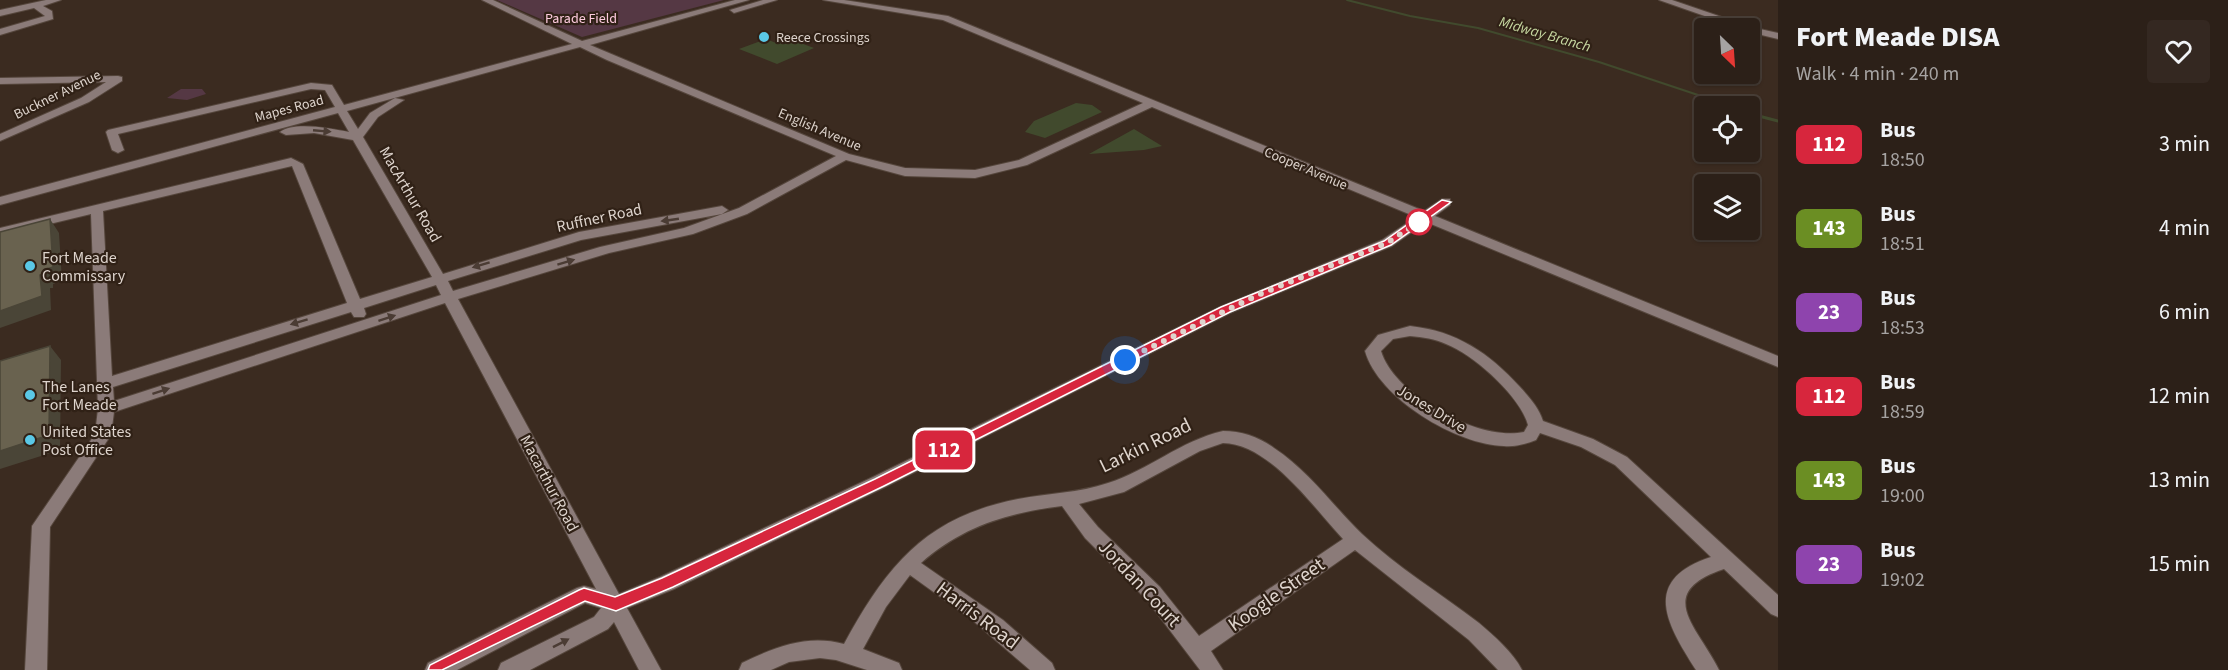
<!DOCTYPE html>
<meta charset="utf-8">
<style>
body{margin:0;font-family:"Source Sans 3",sans-serif;background:#342821;color:#f1f3f6;height:100vh;display:flex;flex-direction:column;font-size:22px;white-space:nowrap}
*{box-sizing:border-box;margin:0}
p{font-size:20px;color:#a6a3a2}
.icon{flex:none;width:33px;height:33px;fill:none;stroke:currentColor;stroke-width:2;stroke-linecap:round;stroke-linejoin:round}
.map{position:relative;flex:1;overflow:hidden}
.drawer{display:flex;flex-direction:column;background:#2c2018;width:450px}
.drawer>*{flex:none}
.badge{padding:0 12px;border-radius:9px;font-size:21px;line-height:39px}
.needle{width:39px;rotate:155deg}
.fabs{position:absolute;left:1694px;top:18px;display:grid;gap:12px}
.fabs a{display:grid;place-items:center;width:66px;height:66px;border-radius:6px;background:#2c2018;box-shadow:0 2px 4px #0004,0 0 0 2px #483e37;font-size:30px}
.you{position:absolute;width:30px;height:30px;margin:-15px;border:4px solid #fff;border-radius:50%;background:#1a73e8;box-shadow:0 0 0 9px #1a73e833}
.map>.badge{position:absolute;translate:-50% -50%;box-shadow:0 0 0 3px #fff}
.round{display:grid;place-items:center;flex:none;width:63px;height:63px;border-radius:6px;background:#342821}
.head{display:flex;align-items:center;justify-content:space-between;height:102px;padding:0 18px}
h1{font-size:28px;font-weight:800;line-height:45px}
ul{padding:0;list-style:none}
li{display:flex;align-items:center;gap:18px;height:84px;padding:0 18px}
li div{flex:1}
li b{display:block;font-size:22px}
li em{font-style:normal}
li .badge{min-width:66px;font-weight:700;text-align:center}
main{display:flex;flex:1;min-height:0}
.map>svg:first-child{display:block}
.green{fill:#553844}
.water{fill:#414a2d}
.lines{fill:none;stroke-linecap:round;stroke-linejoin:round}
.stream-far1{stroke:#414a2d;stroke-width:2}
.stream{stroke:#414a2d;stroke-width:3}
.minor-casing{stroke:#55463c;stroke-width:2}
.minor{fill:#8b7b79;fill-rule:evenodd}
.shaded-wall{fill:#4a4537}
.building{fill:#69624f;stroke:#4a4537;stroke-width:1.5}
.oneway{fill:#4b3c34}
.line{fill:#d7263d;stroke:#fff;stroke-width:1.5}
.walk{stroke:#ded4cd;stroke-width:6;stroke-dasharray:0 10.8}
.poi-dot{fill:#5ac8e6;stroke:#302116;stroke-width:2}
.stop-dot{fill:#fff;stroke:#d7263d;stroke-width:3}
.labels{text-anchor:middle;stroke-width:4.5;stroke-linejoin:round;paint-order:stroke}
.far-park-label{font-size:14px;fill:#fdcbde;stroke:#302116}
.far-poi-label{font-size:14px;fill:#ded4cd;stroke:#302116;text-anchor:start}
.far-street-label{font-size:14px;fill:#ded4cd;stroke:#302116}
.far-water-label{font-size:15px;font-style:italic;fill:#c6d7a0;stroke:#302116}
.street-label{font-size:16px;fill:#ded4cd;stroke:#302116}
.poi-label{font-size:16px;fill:#ded4cd;stroke:#302116;text-anchor:start}
.near-street-label{font-size:20px;fill:#ded4cd;stroke:#302116}
</style>
<main>
<div class="map">
<svg width="1778" height="670" viewBox="0 0 1778 670">
<rect width="100%" height="100%" fill="#3b2b20"/>
<!-- green -->
<path class="green" d="M 497,0 L 724,0 L 582,37 Z
M 181,89 L 202,89 L 206,94 L 187,100 L 167,98 Z"/>
<!-- water -->
<path class="water" d="M 787,38 L 814,48 L 777,64 L 739,49 L 766,39 L 776,43 Z
M 1076,103 L 1092,105 L 1102,112 L 1045,138 L 1025,132 L 1034,121 Z
M 1134,129 L 1162,146 L 1144,150 L 1089,154 Z"/>
<g class="lines">
<!-- stream-far1 -->
<path class="stream-far1" d="M 1347,0 L 1410,16 L 1478,28 L 1599,62 L 1731,106
M 1749,113 L 1760,116"/>
<!-- stream -->
<path class="stream" d="M 1755,115 L 1778,121"/>
<!-- minor casing -->
<g class="minor-casing">
<path id="minor" d="M 46,0 L 61,0 L 43,6 L 52,11 L 53,19 L 0,35 L 0,29 L 45,16 L 34,8 L 0,16 L 0,10 Z
M 482,0 L 493,0 L 582,41 L 735,0 L 749,0 L 590,45 L 849,154 L 905,168 L 975,170 L 1019,160 L 1143,103 L 943,20 L 823,0 L 844,0 L 948,16 L 1424,211 L 1442,199 L 1450,199 L 1450,205 L 1435,216 L 1778,356 L 1778,367 L 1426,222 L 1392,246 L 1230,313 L 885,487 L 674,589 L 627,608 L 661,670 L 639,670 L 614,622 L 608,629 L 530,670 L 498,670 L 501,663 L 594,617 L 601,608 L 585,603 L 457,670 L 425,670 L 428,663 L 577,588 L 584,586 L 596,589 L 445,303 L 114,412 L 111,435 L 50,527 L 47,670 L 25,670 L 32,526 L 95,434 L 98,409 L 91,214 L 0,236 L 0,228 L 291,158 L 303,164 L 360,299 L 432,277 L 353,140 L 314,133 L 286,135 L 280,132 C 295,121 331,129 349,132 L 338,113 L 0,205 L 0,197 L 335,107 L 325,90 L 311,89 L 118,134 L 124,150 L 118,153 L 112,150 L 106,132 L 108,130 L 311,83 L 332,85 L 344,105 L 572,44 ZM 580,47 L 607,60 L 836,156 L 739,208 L 684,228 L 600,247 L 453,291 L 448,281 L 581,240 L 722,214 L 728,210 L 722,206 L 579,232 L 443,274 L 363,137 L 378,117 L 404,100 L 395,98 L 370,113 L 358,129 L 347,111 ZM 1152,107 L 1416,217 L 1382,240 L 1220,307 L 873,477 L 660,577 L 619,594 L 458,299 L 609,253 L 693,234 L 747,214 L 846,160 L 905,176 L 975,178 L 1027,165 ZM 292,166 L 347,303 L 112,376 L 103,211 ZM 436,285 L 441,295 L 114,401 L 113,387 L 351,312 L 354,317 L 364,317 L 366,314 L 364,308 Z
M 763,0 L 777,0 L 734,13 L 730,10 Z
M 1659,0 L 1672,0 L 1751,27 L 1778,33 L 1778,39 L 1749,32 L 1749,28 L 1739,28 Z
M 118,76 L 122,77 L 122,81 L 89,102 L 0,141 L 0,134 L 81,98 L 106,82 L 0,84 L 0,78 Z
M 1410,326 C 1457,331 1489,353 1520,387 C 1530,398 1539,408 1543,421 L 1593,439 L 1627,457 L 1778,595 L 1778,617 L 1771,614 L 1724,569 C 1652,593 1699,628 1719,670 L 1696,670 C 1666,623 1641,580 1711,557 L 1615,465 L 1581,447 L 1540,433 L 1536,440 C 1526,444 1515,447 1504,446 C 1457,445 1378,398 1365,351 L 1378,335 ZM 1410,336 C 1423,337 1435,339 1446,344 C 1474,355 1520,396 1528,425 L 1524,432 C 1479,442 1394,395 1381,351 L 1393,339 Z
M 1223,431 C 1242,431 1259,437 1274,448 C 1309,471 1333,506 1362,534 C 1398,568 1440,593 1479,623 C 1494,636 1513,652 1522,670 L 1498,670 L 1469,640 L 1355,550 L 1211,651 L 1223,670 L 1200,670 L 1146,599 L 1085,538 L 1062,506 C 1008,513 963,526 921,563 L 1003,620 L 1052,663 L 1055,670 L 1030,670 L 971,619 L 910,575 L 886,607 L 863,649 L 899,663 L 902,670 L 867,670 L 836,660 L 820,658 L 789,662 L 771,670 L 739,670 L 742,663 C 775,647 807,634 844,644 C 887,565 926,517 1018,499 C 1048,493 1079,493 1108,483 C 1149,470 1180,441 1223,431 ZM 1223,443 C 1270,444 1313,507 1343,539 L 1199,636 L 1160,587 L 1098,527 L 1079,504 L 1124,492 L 1200,451 Z"/>
</g>
<!-- minor -->
<use href="#minor" class="minor"/>
</g>
<!-- shaded-wall -->
<path class="shaded-wall" d="M 50,219 L 59,233 L 62,281 L 53,284 L 53,288 L 50,288 L 51,310 L 0,328 L 0,311 L 40,275 Z
M 50,346 L 61,360 L 60,450 L 0,469 L 0,451 Z"/>
<!-- building -->
<path class="building" d="M 50,219 L 53,267 L 44,270 L 44,274 L 40,275 L 42,296 L 0,311 L 0,232 Z
M 50,346 L 49,435 L 0,451 L 0,361 Z"/>
<!-- one-way arrows -->
<defs><path id="oneway-solid" d="M-6-.8H1V-3.2L6.5 0L1 3.2V.8H-6Z" transform="scale(1.5)"/></defs>
<g class="oneway">
<use href="#oneway-solid" transform="translate(322 131) rotate(5)"/>
<use href="#oneway-solid" transform="translate(670 220) rotate(172)"/>
<use href="#oneway-solid" transform="translate(566 262) rotate(-17)"/>
<use href="#oneway-solid" transform="translate(481 265) rotate(163)"/>
<use href="#oneway-solid" transform="translate(387 318) rotate(-18)"/>
<use href="#oneway-solid" transform="translate(299 322) rotate(163)"/>
<use href="#oneway-solid" transform="translate(161 391) rotate(-18)"/>
<use href="#oneway-solid" transform="translate(561 643) rotate(-27)"/>
</g>
<!-- line -->
<path class="line" d="M 1442,200 L 1451,202 L 1391,245 L 1230,312 L 884,486 L 673,587 L 616,611 L 585,601 L 442,670 L 428,670 L 430,665 L 579,590 L 584,588 L 615,597 L 662,578 L 875,479 L 1221,307 L 1384,241 Z"/>
<g class="lines">
<!-- walk -->
<path class="walk" d="M 1125,360 L 1260,294 L 1387,243 L 1419,222"/>
</g>
<!-- markers -->
<g class="poi-dot">
<circle cx="764" cy="37" r="6"/>
<circle cx="30" cy="266" r="6"/>
<circle cx="30" cy="395" r="6"/>
<circle cx="30" cy="440" r="6"/>
</g>
<circle class="stop-dot" cx="1419" cy="222" r="12"/>
<g class="labels">
<!-- far-park labels -->
<g class="far-park-label">
<text x="581" y="23">Parade Field</text>
</g>
<!-- far-poi labels -->
<g class="far-poi-label">
<text x="776" y="42">Reece Crossings</text>
</g>
<!-- far-street labels -->
<g class="far-street-label">
<text transform="translate(57 94) rotate(-26)" y="5">Buckner Avenue</text>
<text transform="translate(289 108) rotate(-15)" y="5">Mapes Road</text>
<text transform="translate(820 129) rotate(23)" y="5">English Avenue</text>
<text transform="translate(1306 168) rotate(23)" y="5">Cooper Avenue</text>
</g>
<!-- far-water labels -->
<g class="far-water-label">
<text transform="translate(1545 34) rotate(16)" y="5">Midway Branch</text>
</g>
<!-- street labels -->
<g class="street-label">
<text transform="translate(411 194) rotate(60)" y="6">MacArthur Road</text>
<text transform="translate(599 217) rotate(-12)" y="6">Ruffner Road</text>
<text transform="translate(1432 408) rotate(31)" y="6">Jones Drive</text>
<text transform="translate(550 483) rotate(62)" y="6">Macarthur Road</text>
</g>
<!-- poi labels -->
<g class="poi-label">
<text x="42" y="263">Fort Meade<tspan x="42" dy="18">Commissary</tspan></text>
<text x="42" y="392">The Lanes<tspan x="42" dy="18">Fort Meade</tspan></text>
<text x="42" y="437">United States<tspan x="42" dy="18">Post Office</tspan></text>
</g>
<!-- near-street labels -->
<g class="near-street-label">
<text transform="translate(1145 445) rotate(-26)" y="7">Larkin Road</text>
<text transform="translate(1140 583) rotate(47)" y="7">Jordan Court</text>
<text transform="translate(1276 594) rotate(-35)" y="7">Koogle Street</text>
<text transform="translate(978 615) rotate(37)" y="7">Harris Road</text>
</g>
</g>
</svg>
<div class="fabs">
<a><svg class="needle" viewBox="-14 -14 28 28"><path d="M0-13l5 13h-10z" fill="#e53935"/><path d="M0 13l5-13h-10z" fill="#a6a3a2"/></svg></a>
<a><svg class="icon" aria-label="locate" viewBox="0 0 24 24"><circle cx="12" cy="12" r="6"/><path d="M12 2v4M12 18v4M2 12h4M18 12h4"/></svg></a>
<a><svg class="icon" aria-label="layers" viewBox="0 0 24 24"><path d="M12 4l9 5-9 5-9-5zM3 14l9 5 9-5"/></svg></a>
</div>
<div class="you" style="left:1125px;top:360px"></div>
<b class="badge" style="left:944px;top:450px;background:#d7263d;color:#fff">112</b>
</div>
<section class="drawer">
<div class="head"><div><h1>Fort Meade DISA</h1><p>Walk · 4 min · 240 m</p></div><a class="round"><svg class="icon" aria-label="heart" viewBox="0 0 24 24"><path d="M12 20l-8-8c-3-5 5-10 8-4 3-6 11-1 8 4z"/></svg></a></div>
<ul>
<li><span class="badge" style="background:#d7263d;color:#fff">112</span><div><b>Bus</b><p>18:50</p></div><em>3 min</em></li>
<li><span class="badge" style="background:#6b8e23;color:#fff">143</span><div><b>Bus</b><p>18:51</p></div><em>4 min</em></li>
<li><span class="badge" style="background:#8e44ad;color:#fff">23</span><div><b>Bus</b><p>18:53</p></div><em>6 min</em></li>
<li><span class="badge" style="background:#d7263d;color:#fff">112</span><div><b>Bus</b><p>18:59</p></div><em>12 min</em></li>
<li><span class="badge" style="background:#6b8e23;color:#fff">143</span><div><b>Bus</b><p>19:00</p></div><em>13 min</em></li>
<li><span class="badge" style="background:#8e44ad;color:#fff">23</span><div><b>Bus</b><p>19:02</p></div><em>15 min</em></li>
</ul>
</section>
</main>
